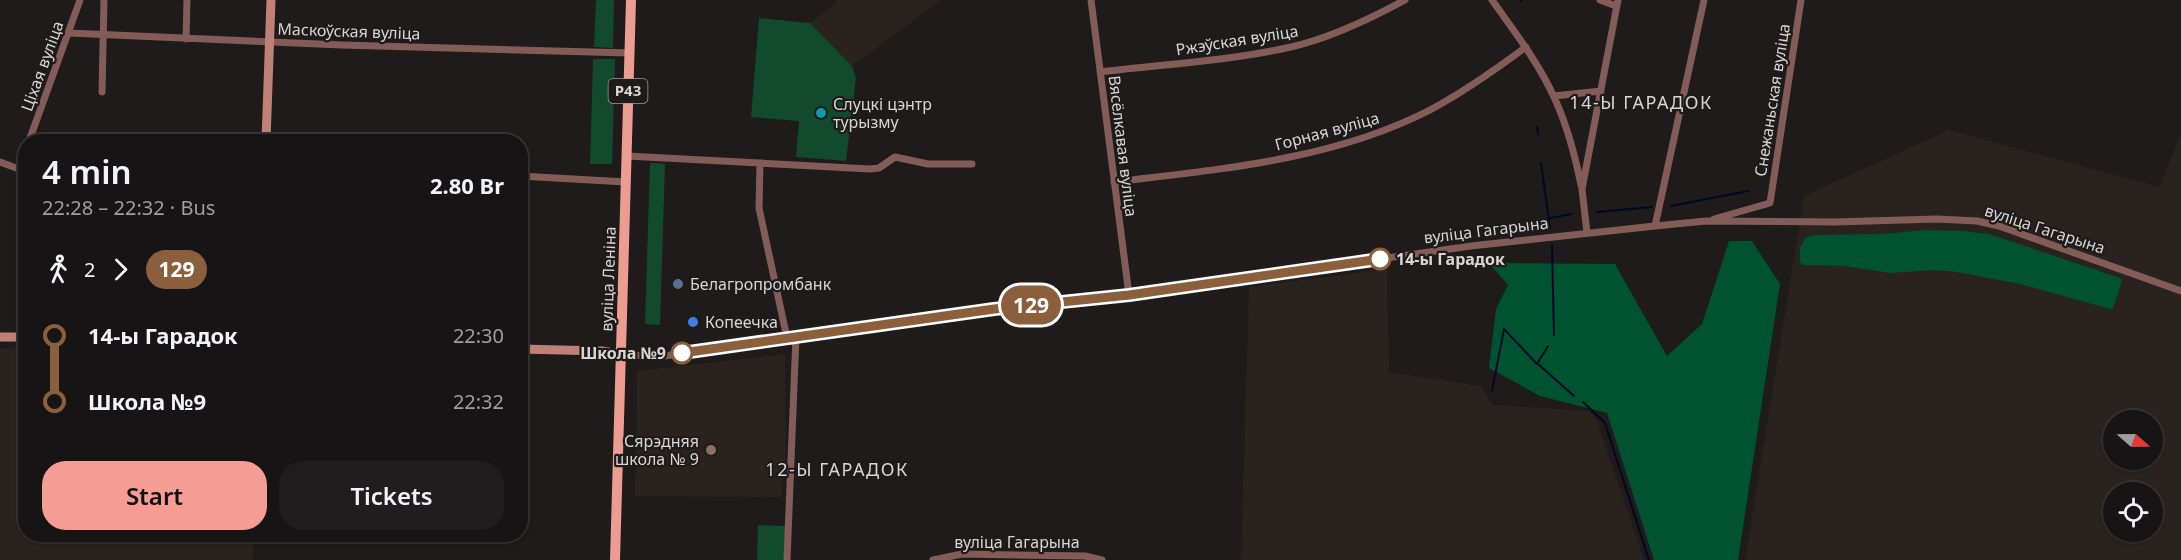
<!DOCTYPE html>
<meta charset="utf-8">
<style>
body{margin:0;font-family:"Noto Sans",sans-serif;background:#1f1d1d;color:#f1f3f6;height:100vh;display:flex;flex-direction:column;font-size:22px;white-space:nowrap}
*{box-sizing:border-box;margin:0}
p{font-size:20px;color:#9e9ea0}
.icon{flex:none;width:33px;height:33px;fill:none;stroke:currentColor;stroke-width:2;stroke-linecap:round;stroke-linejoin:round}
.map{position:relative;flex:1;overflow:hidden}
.details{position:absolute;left:18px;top:134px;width:510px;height:408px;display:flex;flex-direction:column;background:#161414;border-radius:24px;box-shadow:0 2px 4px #0004,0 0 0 2px #353334}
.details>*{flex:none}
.badge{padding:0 12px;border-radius:20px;font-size:21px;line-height:39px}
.needle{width:39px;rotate:110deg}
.controls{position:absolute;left:2103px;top:410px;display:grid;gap:12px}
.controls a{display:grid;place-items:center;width:60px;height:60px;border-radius:50%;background:#161414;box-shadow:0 2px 4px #0004,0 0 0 2px #353334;font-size:30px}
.map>.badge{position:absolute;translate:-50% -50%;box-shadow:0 0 0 3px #fff}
.legs{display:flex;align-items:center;gap:9px;height:66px;padding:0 24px;font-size:20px}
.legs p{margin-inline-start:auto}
.overview{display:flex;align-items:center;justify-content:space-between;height:102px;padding:0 24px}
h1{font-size:33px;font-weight:600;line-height:45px}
.action{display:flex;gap:12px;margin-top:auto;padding:12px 24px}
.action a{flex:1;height:69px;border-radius:24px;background:#f59c94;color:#111;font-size:24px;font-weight:600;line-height:69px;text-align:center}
.action a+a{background:#1f1d1d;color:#f1f3f6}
ul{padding:0 24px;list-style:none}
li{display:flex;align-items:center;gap:21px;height:66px;font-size:22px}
li i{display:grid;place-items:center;width:9px;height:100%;margin:0 8px;background:currentColor}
li i::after{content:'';width:15px;height:15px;margin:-8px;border:4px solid;border-radius:50%;background:#161414}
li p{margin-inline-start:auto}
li:first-child i{background:linear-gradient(#0000 50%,currentColor 0)}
li:last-child i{background:linear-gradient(currentColor 50%,#0000 0)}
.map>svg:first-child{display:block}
.built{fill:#2a221e;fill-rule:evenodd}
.green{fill:#124a2e}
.forest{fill:#005331}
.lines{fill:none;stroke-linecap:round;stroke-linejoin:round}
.stream{stroke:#000826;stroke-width:2}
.street{stroke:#835c57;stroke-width:7}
.secondary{stroke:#bf8078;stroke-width:9}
.primary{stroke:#ed9c91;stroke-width:10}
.line-1-casing{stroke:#fff;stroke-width:14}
.line-1{stroke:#8b5e3c;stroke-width:9}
.culture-dot{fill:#0f9aa8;stroke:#1e1b1a;stroke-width:2}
.stop-1-dot{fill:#fff;stroke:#8b5e3c;stroke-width:3}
.service-dot{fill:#5c6f8a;stroke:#1e1b1a;stroke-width:2}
.shop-dot{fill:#3f7fe0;stroke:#1e1b1a;stroke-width:2}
.education-dot{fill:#8d6e63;stroke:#1e1b1a;stroke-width:2}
.labels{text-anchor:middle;stroke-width:4.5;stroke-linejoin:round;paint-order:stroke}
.shield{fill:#1e1b1a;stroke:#a09e9e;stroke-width:1.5}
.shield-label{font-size:15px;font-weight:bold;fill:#d8d6d6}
.street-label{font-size:16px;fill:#d8d6d6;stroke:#1e1b1a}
.poi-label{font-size:16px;fill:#d8d6d6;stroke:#1e1b1a;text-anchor:start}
.stop-label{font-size:16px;font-weight:bold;fill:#d8d6d6;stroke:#1e1b1a;text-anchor:start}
.neighbourhood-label{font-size:18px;letter-spacing:1.5px;fill:#d8d6d6;stroke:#1e1b1a}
</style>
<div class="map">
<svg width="2181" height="560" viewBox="0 0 2181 560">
<rect width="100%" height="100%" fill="#1e1b1a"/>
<!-- built -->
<path class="built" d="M 835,0 L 941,0 L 852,66 L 810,23 L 837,3 Z
M 1949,130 L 2160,187 L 2181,133 L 2181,560 L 1745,560 L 1804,196 ZM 2114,420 L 2152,420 L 2152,459 L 2114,459 ZM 2114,492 L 2152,492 L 2152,531 L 2114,531 Z
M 1387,269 L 1389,372 L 1481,386 L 1493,405 L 1589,411 L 1597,421 L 1644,560 L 1241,560 L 1249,287 Z
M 0,348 L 25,349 L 26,534 L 253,534 L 253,560 L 0,560 Z
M 785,354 L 786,476 L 783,477 L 782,497 L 635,496 L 637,371 Z"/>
<!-- green -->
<path class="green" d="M 596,0 L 614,0 L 613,48 L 594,47 Z
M 759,18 L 810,23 L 852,66 L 856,78 L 846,161 L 796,157 L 799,121 L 751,117 Z
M 593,59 L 615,59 L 612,164 L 590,164 Z
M 650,163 L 665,164 L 660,325 L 645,324 Z
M 758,525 L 786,526 L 785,560 L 757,560 Z"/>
<!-- forest -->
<path class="forest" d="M 1926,230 L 1963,231 L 1989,234 L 2120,278 L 2122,281 L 2113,308 L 2110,309 L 2020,284 L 1957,272 L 1933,270 L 1891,273 L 1844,266 L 1803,265 L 1800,262 L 1800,248 L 1805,238 L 1814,235 L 1882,234 Z
M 1729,241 L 1752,241 L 1780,284 L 1738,560 L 1654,560 L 1607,413 L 1540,396 L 1489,368 L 1496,309 L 1508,285 L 1489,263 L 1615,264 L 1667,356 L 1702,324 Z"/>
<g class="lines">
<!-- stream -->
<path class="stream" d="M 1521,0 L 1521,1
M 1537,127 L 1538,134
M 1541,163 L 1550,228
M 1671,206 L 1748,191
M 1597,212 L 1652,207
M 1550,218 L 1572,214
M 1552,245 L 1554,335
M 1538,364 L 1574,396
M 1492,391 L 1504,329 L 1537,364 L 1548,346
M 1583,402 L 1605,423 L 1649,560"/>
<!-- street -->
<path class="street" d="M 1091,0 L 1129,295
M 1492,0 C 1514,31 1538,62 1554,97 C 1567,125 1575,155 1581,185
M 1600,0 L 1616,6
M 69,33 L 342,45 L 629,53
M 186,39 L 187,0
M 1100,72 C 1164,64 1229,61 1291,47 C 1331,38 1370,19 1405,0
M 102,92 L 104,0
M 1554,96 L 1601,91
M 29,141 L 80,0
M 627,156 L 870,169 L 879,168 L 895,157 L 928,164 L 972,164
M 0,162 L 19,169 L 26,151
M 760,163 L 759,208 L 787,338
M 520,176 L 626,182
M 1114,182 C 1221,169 1333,160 1430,110 C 1464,92 1495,70 1526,47
M 1714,219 L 1770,203 L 1801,0
M 1655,226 L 1704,0
M 1587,233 L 1582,189 L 1618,0
M 620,354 L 657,357 L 994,309 L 1129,295 L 1471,246 L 1655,226 L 1706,221 L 1835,222 L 1937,219 L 1977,221 L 1999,226 L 2181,291
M 787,560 L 796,336
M 933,560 L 962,554 L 1085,556 L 1102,560"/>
<!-- secondary -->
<path class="secondary" d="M 266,141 L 271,0
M 0,337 L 26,337
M 520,349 L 602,351 L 620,354"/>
<!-- primary -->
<path class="primary" d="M 615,560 L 631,0"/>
</g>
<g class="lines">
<!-- line-1 casing -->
<g class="line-1-casing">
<path id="line-1" d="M 682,353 L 994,309 L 1129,295 L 1380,259"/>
</g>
<!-- line-1 -->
<use href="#line-1" class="line-1"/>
</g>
<!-- markers -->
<circle class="culture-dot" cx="821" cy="113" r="6"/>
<g class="stop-1-dot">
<circle cx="1380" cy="259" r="10"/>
<circle cx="682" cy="353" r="10"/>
</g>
<circle class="service-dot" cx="678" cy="284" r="6"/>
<circle class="shop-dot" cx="693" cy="322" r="6"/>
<circle class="education-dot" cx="711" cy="450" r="6"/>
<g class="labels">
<!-- shield labels -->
<rect class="shield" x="608.5" y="79" width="39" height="24" rx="4.5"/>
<g class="shield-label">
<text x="628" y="96">Р43</text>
</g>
<!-- street labels -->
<g class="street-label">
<text transform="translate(349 31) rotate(2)" y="6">Маскоўская вуліца</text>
<text transform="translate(1237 40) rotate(-9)" y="6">Ржэўская вуліца</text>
<text transform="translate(42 66) rotate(-70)" y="6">Ціхая вуліца</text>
<text transform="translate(1772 100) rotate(-81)" y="6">Снежаньская вуліца</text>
<text transform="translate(1327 131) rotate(-15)" y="6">Горная вуліца</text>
<text transform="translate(1123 146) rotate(83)" y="6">Вясёлкавая вуліца</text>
<text transform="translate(2045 229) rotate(18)" y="6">вуліца Гагарына</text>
<text transform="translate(1486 230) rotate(-7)" y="6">вуліца Гагарына</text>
<text transform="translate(608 279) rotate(-88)" y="6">вуліца Леніна</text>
<text x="1017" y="548">вуліца Гагарына</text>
</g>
<!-- poi labels -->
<g class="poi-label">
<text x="833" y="110">Слуцкі цэнтр<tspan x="833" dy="18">турызму</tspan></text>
<text x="690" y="290">Белагропромбанк</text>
<text x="705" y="328">Копеечка</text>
<text x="699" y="447" text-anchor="end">Сярэдняя<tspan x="699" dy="18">школа № 9</tspan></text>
</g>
<!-- stop labels -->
<g class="stop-label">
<text x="1396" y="265">14-ы Гарадок</text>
<text x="666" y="359" text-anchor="end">Школа №9</text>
</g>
<!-- neighbourhood labels -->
<g class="neighbourhood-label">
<text x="1641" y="109">14-Ы ГАРАДОК</text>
<text x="837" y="476">12-Ы ГАРАДОК</text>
</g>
</g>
</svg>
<div class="controls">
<a><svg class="needle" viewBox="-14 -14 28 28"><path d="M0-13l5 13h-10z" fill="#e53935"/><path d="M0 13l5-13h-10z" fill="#9e9ea0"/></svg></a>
<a><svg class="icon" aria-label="locate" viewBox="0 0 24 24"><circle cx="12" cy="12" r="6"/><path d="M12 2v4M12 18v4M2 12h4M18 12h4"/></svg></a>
</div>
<b class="badge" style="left:1031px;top:305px;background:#8b5e3c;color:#fff">129</b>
<section class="details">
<div class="overview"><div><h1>4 min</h1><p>22:28 – 22:32 · Bus</p></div><b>2.80 Br</b></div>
<div class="legs"><svg class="icon" aria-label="walk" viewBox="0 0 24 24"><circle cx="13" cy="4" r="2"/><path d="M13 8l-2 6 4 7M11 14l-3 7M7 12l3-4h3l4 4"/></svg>2<svg class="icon" aria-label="forward" viewBox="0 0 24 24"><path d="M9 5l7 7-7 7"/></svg><b class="badge" style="background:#8b5e3c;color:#fff">129</b></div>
<ul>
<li><i style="color:#8b5e3c"></i><b>14-ы Гарадок</b><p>22:30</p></li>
<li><i style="color:#8b5e3c"></i><b>Школа №9</b><p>22:32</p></li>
</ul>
<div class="action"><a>Start</a><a>Tickets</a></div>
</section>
</div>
